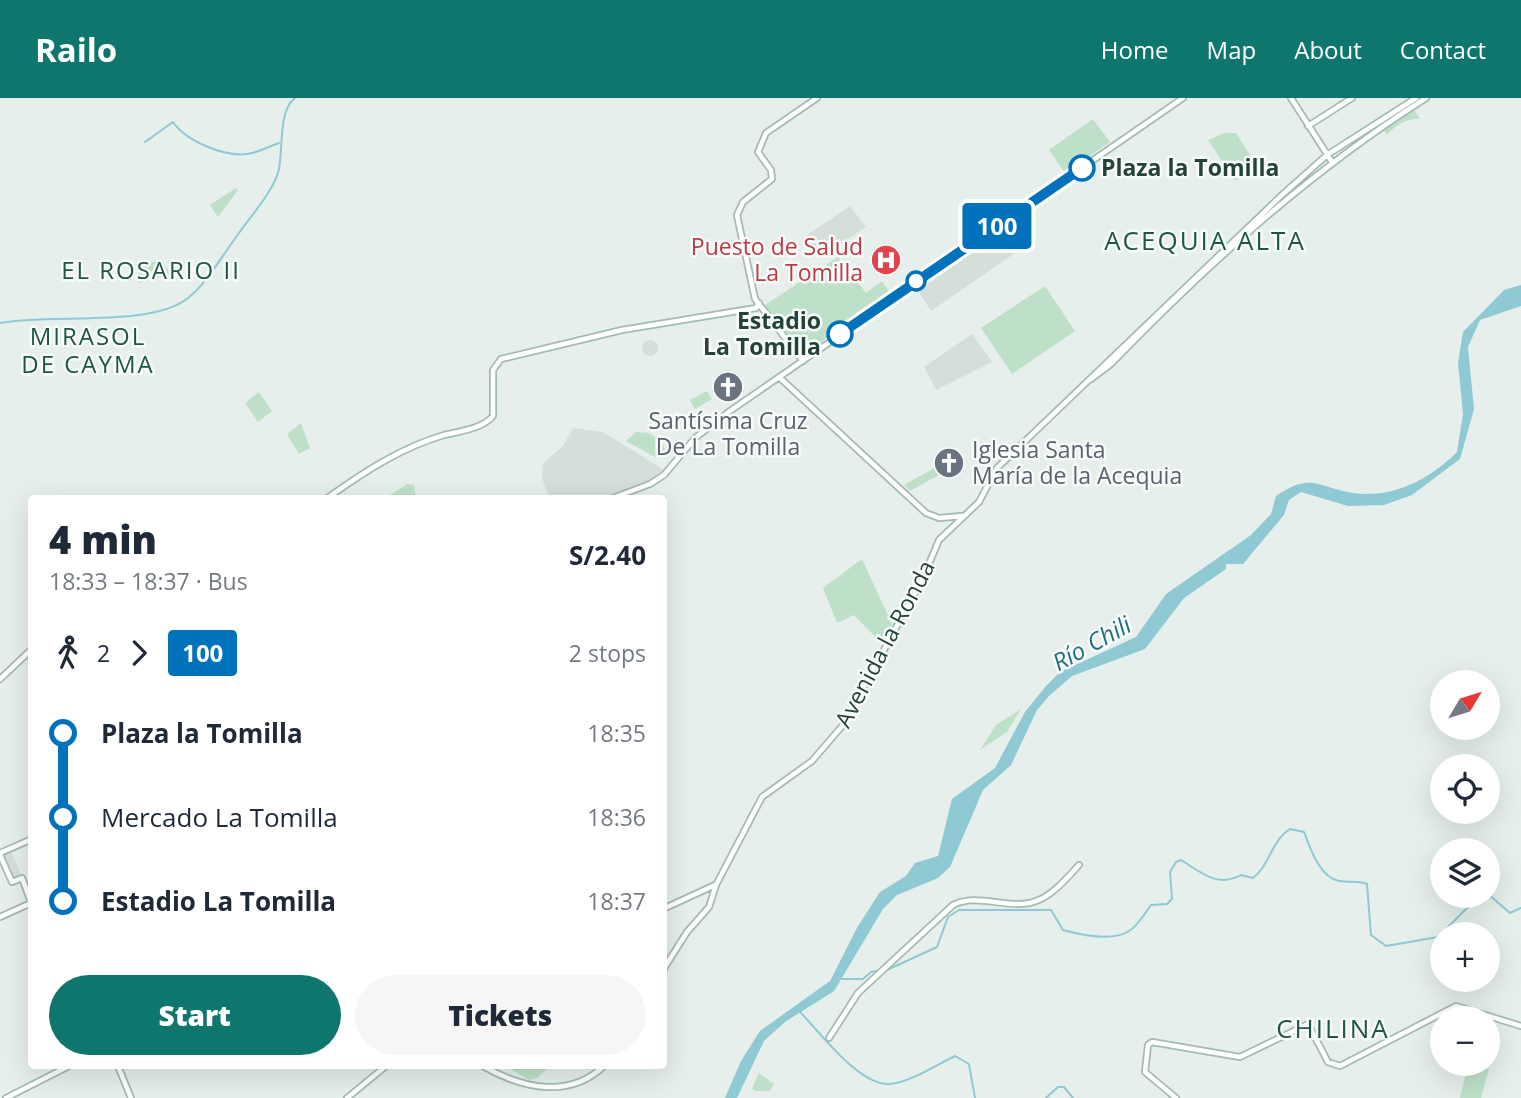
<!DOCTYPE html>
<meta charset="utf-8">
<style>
body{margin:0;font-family:"Open Sans",sans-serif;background:#f6f6f7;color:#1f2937;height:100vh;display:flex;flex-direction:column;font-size:26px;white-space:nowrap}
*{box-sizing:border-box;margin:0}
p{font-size:23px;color:#747a83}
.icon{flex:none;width:38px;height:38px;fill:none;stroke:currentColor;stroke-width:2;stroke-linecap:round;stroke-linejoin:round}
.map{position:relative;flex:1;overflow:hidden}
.drawer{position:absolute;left:28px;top:397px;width:639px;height:574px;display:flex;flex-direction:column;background:#fff;border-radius:7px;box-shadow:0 7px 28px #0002}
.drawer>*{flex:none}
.badge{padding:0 14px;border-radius:5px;font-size:24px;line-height:46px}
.needle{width:46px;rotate:52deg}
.fabs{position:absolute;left:1430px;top:572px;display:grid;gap:14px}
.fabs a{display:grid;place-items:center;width:70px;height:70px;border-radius:50%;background:#fff;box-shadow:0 7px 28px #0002;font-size:35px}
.map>.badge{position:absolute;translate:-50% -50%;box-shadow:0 0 0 4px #fff}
.legs{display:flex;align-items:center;gap:10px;height:77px;padding:0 21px;font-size:23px}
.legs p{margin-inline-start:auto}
.headline{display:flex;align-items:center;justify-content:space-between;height:119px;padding:0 21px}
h1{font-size:38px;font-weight:800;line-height:52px}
.cta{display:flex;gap:14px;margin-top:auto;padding:14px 21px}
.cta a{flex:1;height:80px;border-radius:42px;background:#0f766e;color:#fff;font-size:28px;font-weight:800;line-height:80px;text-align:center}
.cta a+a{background:#f6f6f7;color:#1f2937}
ul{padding:0 21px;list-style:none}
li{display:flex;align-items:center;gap:24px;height:84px;font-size:26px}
li i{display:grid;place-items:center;width:10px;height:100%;margin:0 9px;background:currentColor}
li i::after{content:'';width:18px;height:18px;margin:-9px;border:5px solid;border-radius:50%;background:#fff}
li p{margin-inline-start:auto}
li:first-child i{background:linear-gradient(#0000 50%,currentColor 0)}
li:last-child i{background:linear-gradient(currentColor 50%,#0000 0)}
header{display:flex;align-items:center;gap:42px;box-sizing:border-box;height:98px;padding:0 35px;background:#0f766e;color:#fff}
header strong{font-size:33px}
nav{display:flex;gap:38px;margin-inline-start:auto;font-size:24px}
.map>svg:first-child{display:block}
.built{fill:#d4dfda}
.green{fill:#bfe0c8}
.water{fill:#8ec9d4}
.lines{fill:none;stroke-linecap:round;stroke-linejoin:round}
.stream{stroke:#8ec9d4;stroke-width:2}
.secondary-casing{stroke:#a4bbb3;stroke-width:8}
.secondary{stroke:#fff;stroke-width:4.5}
.line-1-casing{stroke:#fff;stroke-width:16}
.line-1{stroke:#0072bc;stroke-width:10}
.stop-1-dot{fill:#fff;stroke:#0072bc;stroke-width:3.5}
.labels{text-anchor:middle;stroke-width:5;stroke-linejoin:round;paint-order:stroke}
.stop-label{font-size:23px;font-weight:bold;fill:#24423a;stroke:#f7fbf9;text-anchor:start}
.health-label{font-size:23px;fill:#be3a42;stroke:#f7fbf9;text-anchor:end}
.worship-label{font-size:23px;fill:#5b616d;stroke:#f7fbf9}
.street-label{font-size:23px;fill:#24423a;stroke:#f7fbf9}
.neighbourhood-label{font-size:24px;letter-spacing:2px;fill:#1f5548;stroke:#f7fbf9}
.water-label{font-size:24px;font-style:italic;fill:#1c6f80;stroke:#f7fbf9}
.quarter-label{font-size:26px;letter-spacing:2px;fill:#1f5548;stroke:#f7fbf9}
</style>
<header>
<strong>Railo</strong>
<nav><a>Home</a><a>Map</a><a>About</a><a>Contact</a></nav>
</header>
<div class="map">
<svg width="1521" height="1000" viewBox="0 0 1521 1000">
<rect width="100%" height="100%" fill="#e6efeb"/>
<!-- built -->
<path class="built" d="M 850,108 L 866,129 L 821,160 L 807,137 Z
M 999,133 L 1015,155 L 931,213 L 917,191 Z
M 972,236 L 992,264 L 936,292 L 924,269 Z
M642 250a8 8 0 1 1 16 0a8 8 0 1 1-16 0Z
M 573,330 L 603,334 L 664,372 L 652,381 L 602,401 L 550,401 L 542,380 L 543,365 L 563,348 Z
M 11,753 L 21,777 L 12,781 L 2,757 Z"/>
<!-- green -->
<path class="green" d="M 1414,12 L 1420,21 C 1407,20 1395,27 1387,37 L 1384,32 Z
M 1093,21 L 1110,44 L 1065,75 L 1049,52 Z
M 1225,35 L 1236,35 L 1257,68 L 1235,83 L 1208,42 Z
M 236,90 L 238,92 L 218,119 L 210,107 Z
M 838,159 L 866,195 L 882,183 L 890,195 L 803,257 L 800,256 L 765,207 Z
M 161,162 L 171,176 L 139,185 L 139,167 Z
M 1045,188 L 1075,233 L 1012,276 L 981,230 Z
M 707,293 L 712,301 L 695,311 L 690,302 Z
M 259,294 L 272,313 L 258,324 L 245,305 Z
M 301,325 L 310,350 L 299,356 L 287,336 Z
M 636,334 L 649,335 L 662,343 L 665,352 L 657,360 L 626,343 Z
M 934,370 L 939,377 L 910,393 L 904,387 Z
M 408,386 L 414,387 L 416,401 L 383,401 Z
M 862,461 L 892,526 L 881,545 L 854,517 L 837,525 L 823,490 Z
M 1021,611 L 1007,634 L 980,652 L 996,627 Z
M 1468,966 L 1489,971 L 1481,1000 L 1460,1000 Z
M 505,968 L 550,968 L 537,980 L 529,982 Z
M 759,975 L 774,986 L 770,993 L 755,993 L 752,990 Z"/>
<!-- water -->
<path class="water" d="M 1521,187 L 1521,208 L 1480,222 L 1468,249 L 1474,311 L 1460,361 L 1412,397 L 1384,407 L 1348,408 L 1301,394 L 1289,402 L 1284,417 L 1243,466 L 1226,466 L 1226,471 L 1184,500 L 1145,551 L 1072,578 L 1049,598 L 1037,612 L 1011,667 L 983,692 L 950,769 L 938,780 L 897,797 L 883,811 L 834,893 L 785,924 L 764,943 L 737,1000 L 725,1000 L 741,963 L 760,933 L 830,883 L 858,828 L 880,794 L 906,778 L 915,765 L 938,758 L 952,701 L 995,670 L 1025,614 L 1046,588 L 1060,574 L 1136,539 L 1166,496 L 1251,437 L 1271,416 L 1276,398 C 1312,374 1316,389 1353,395 C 1393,401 1430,381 1457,354 L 1463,316 L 1458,265 L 1463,234 L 1504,192 Z"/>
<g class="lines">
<!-- stream -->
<path class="stream" d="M 145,44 L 173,24 C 186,43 224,59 247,56 C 258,55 269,48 279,45
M 0,225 C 50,215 151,230 188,200 C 206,186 220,161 234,142 C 246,124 272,95 278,75 C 284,56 277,13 295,0
M 1488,796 L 1510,815 L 1521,810
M 887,872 L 937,849 L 948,819 L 959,812 L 1051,812 L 1063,832 C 1081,837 1112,844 1129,833 C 1138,828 1145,815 1151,807 L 1167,806 L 1172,801 L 1170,774 L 1176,764 L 1181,762 C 1202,775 1218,790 1241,777 L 1253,780 C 1270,767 1271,743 1290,731 L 1304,734 C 1310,750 1320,780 1339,783 C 1349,785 1357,782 1367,786 L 1371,837 L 1386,848 L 1438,839 L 1479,798
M 842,881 L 863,881 L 871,874 L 881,872
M 800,914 C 820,934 859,988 890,986 C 911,984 936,967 955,958 L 969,966 L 975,1000
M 1046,1000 L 1058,989 L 1064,989 L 1073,1000"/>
<!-- secondary casing -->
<g class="secondary-casing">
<path id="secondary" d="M 1291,0 L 1332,64
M 1308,28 L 1352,0
M 803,263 L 755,201 L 737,117 L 743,104 L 772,81 L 771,72 L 758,54 L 766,35 L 817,0
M 779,279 L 926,415 L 939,420 L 962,418
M 1091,281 L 1111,266 C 1208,166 1309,74 1426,0
M 326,401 C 364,374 400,350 444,337 C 461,333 482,331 493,318 L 493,272 L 501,261 L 622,232 L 756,210 L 759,205
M 610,401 L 650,386 L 664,377 L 695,340 L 730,313 L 1183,0
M 0,581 L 32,551
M 0,755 L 32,741
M 0,757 L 12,784 L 22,780 L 32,807
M 663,811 L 715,787
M 0,819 L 31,805
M 663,872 L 687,834 L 709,809 L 716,787 L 762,699 L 812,663 L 843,627 L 923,480 L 939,442 L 979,404 L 997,370 L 1283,96 L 1327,57 L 1416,0
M 829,940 L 858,895 L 953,807 C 977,794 1011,813 1036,803 C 1052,798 1068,779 1079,767
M 118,968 L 131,1000
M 483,968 C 525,992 570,1000 604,968
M 6,1000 L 69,968
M 347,1000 L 386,968
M 1176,1000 L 1145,974 L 1148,947 L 1152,944 L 1240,959 L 1308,926 L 1328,964 L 1340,968 L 1456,908 L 1521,928"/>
</g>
<!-- secondary -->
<use href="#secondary" class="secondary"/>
</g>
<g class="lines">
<!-- line-1 casing -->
<g class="line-1-casing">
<path id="line-1" d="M 840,236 L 1082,70"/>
</g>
<!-- line-1 -->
<use href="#line-1" class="line-1"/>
</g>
<!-- icons -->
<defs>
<g id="hospital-disc" transform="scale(1.575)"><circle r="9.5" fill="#e0444e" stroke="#f7fbf9"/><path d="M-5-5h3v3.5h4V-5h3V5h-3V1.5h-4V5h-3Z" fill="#fff"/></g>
<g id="church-disc" transform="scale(1.575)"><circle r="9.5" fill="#6b7280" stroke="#f7fbf9"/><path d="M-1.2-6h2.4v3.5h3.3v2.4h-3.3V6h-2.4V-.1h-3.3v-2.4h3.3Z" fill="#fff"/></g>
</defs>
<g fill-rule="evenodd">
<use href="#hospital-disc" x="886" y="162"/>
<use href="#church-disc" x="728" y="289"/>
<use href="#church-disc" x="949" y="365"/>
</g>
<!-- markers -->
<g class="stop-1-dot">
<circle cx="1082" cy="70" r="12"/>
<circle cx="916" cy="183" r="9"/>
<circle cx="840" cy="236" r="12"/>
</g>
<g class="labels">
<!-- stop labels -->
<g class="stop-label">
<text x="1101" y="78">Plaza la Tomilla</text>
<text x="821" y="231" text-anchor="end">Estadio<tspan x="821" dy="26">La Tomilla</tspan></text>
</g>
<!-- health labels -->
<g class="health-label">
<text x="863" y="157">Puesto de Salud<tspan x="863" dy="26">La Tomilla</tspan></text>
</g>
<!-- worship labels -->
<g class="worship-label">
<text x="728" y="331">Santísima Cruz<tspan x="728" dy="26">De La Tomilla</tspan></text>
<text x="972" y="360" text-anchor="start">Iglesia Santa<tspan x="972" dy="26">María de la Acequia</tspan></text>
</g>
<!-- street labels -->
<g class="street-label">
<text transform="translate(885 546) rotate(-62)" y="8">Avenida la Ronda</text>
</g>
<!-- neighbourhood labels -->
<g class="neighbourhood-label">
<text x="151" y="181">EL ROSARIO II</text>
<text x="88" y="247">MIRASOL<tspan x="88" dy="28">DE CAYMA</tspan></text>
</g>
<!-- water labels -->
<g class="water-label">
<text transform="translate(1092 546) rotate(-29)" y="8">Río Chili</text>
</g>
<!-- quarter labels -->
<g class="quarter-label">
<text x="1205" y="152">ACEQUIA ALTA</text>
<text x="1333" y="940">CHILINA</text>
</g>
</g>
</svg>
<div class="fabs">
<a><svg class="needle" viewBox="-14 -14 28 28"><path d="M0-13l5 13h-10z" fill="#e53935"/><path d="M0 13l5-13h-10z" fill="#747a83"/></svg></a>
<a><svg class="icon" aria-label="locate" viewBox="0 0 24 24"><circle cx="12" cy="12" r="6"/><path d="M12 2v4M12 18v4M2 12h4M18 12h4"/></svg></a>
<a><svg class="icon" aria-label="layers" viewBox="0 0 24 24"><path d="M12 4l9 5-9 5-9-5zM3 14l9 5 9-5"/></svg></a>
<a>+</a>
<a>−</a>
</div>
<b class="badge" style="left:997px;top:128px;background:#0072bc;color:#fff">100</b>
<section class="drawer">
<div class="headline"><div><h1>4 min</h1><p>18:33 – 18:37 · Bus</p></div><b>S/2.40</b></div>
<div class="legs"><svg class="icon" aria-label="walk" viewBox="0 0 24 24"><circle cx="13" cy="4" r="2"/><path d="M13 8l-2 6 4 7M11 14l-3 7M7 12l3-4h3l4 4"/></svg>2<svg class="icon" aria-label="forward" viewBox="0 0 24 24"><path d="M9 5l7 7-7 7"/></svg><b class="badge" style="background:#0072bc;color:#fff">100</b><p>2 stops</p></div>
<ul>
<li><i style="color:#0072bc"></i><b>Plaza la Tomilla</b><p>18:35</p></li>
<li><i style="color:#0072bc"></i><span>Mercado La Tomilla</span><p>18:36</p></li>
<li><i style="color:#0072bc"></i><b>Estadio La Tomilla</b><p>18:37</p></li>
</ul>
<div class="cta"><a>Start</a><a>Tickets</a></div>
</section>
</div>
